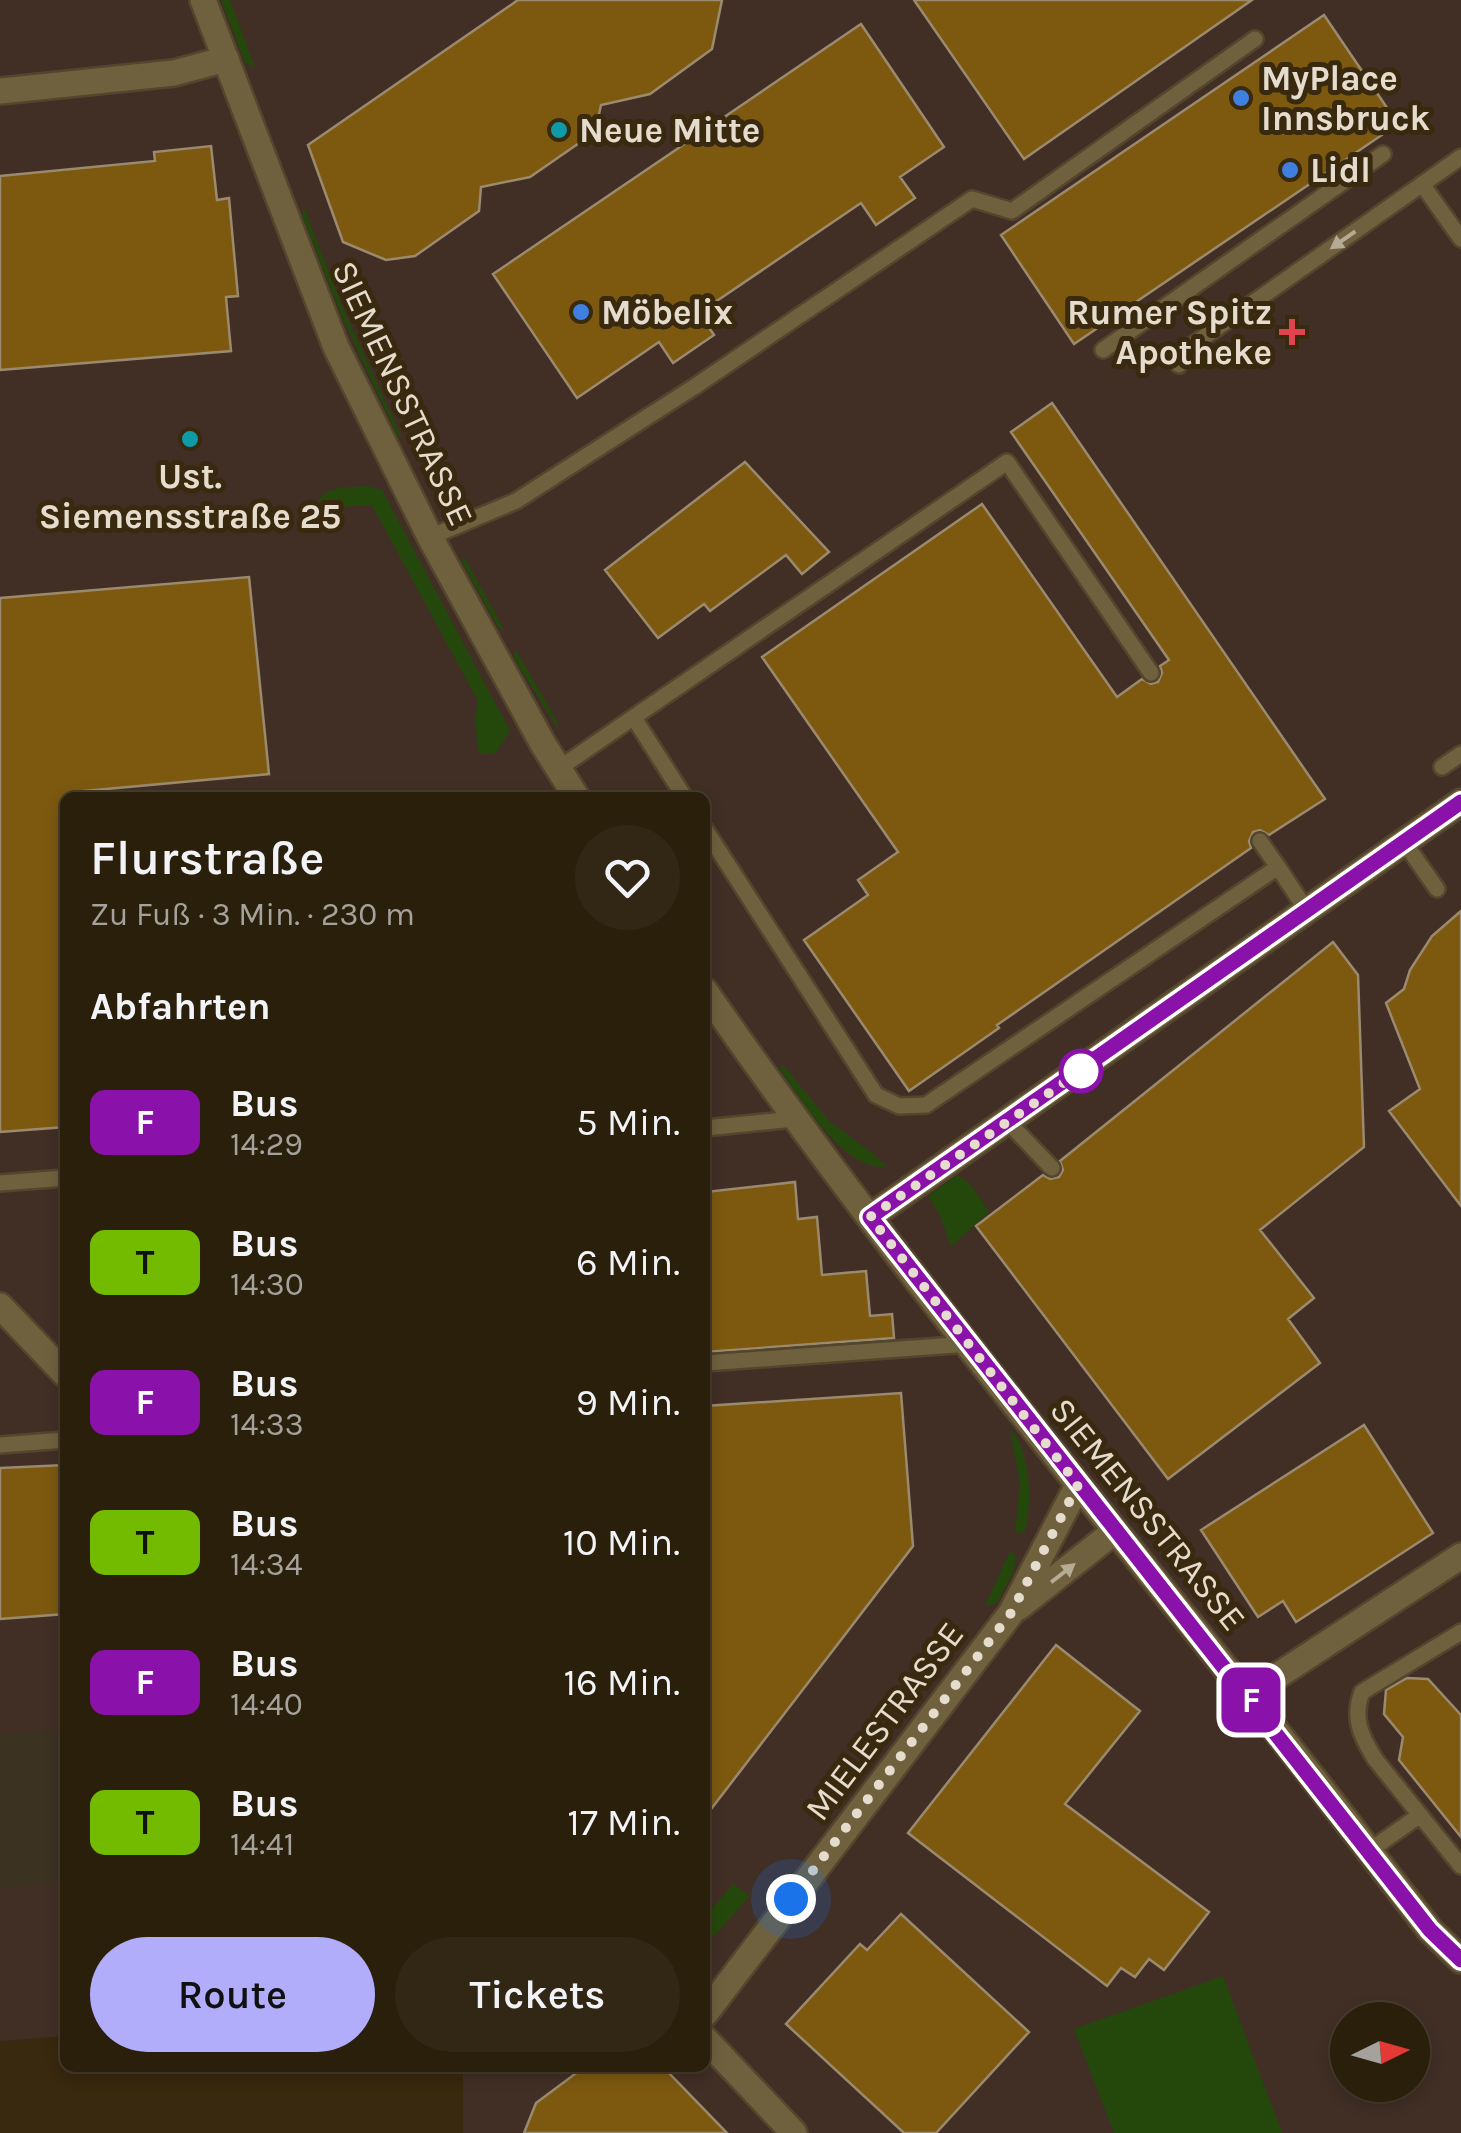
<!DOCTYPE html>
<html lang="de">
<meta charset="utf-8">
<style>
body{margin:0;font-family:Karla,sans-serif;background:#322714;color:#f1f3f6;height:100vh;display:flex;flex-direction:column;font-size:38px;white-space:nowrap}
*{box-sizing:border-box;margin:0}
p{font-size:32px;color:#a5a29d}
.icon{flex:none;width:55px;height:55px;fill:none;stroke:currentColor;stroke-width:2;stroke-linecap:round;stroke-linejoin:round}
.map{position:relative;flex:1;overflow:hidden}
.drawer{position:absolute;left:60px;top:792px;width:650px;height:1280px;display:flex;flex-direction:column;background:#2a1f0b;border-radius:15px;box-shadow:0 5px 15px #0003,0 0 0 2px #463d2c}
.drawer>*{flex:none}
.badge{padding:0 20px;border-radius:15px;font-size:35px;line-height:65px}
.needle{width:65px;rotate:85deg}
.buttons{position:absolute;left:1330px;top:2002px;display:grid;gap:20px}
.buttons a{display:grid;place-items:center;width:100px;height:100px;border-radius:50%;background:#2a1f0b;box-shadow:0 5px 15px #0003,0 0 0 2px #463d2c;font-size:50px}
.you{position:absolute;width:50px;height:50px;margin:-25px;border:8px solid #fff;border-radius:50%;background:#1a73e8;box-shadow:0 0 0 15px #1a73e833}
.map>.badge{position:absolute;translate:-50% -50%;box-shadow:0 0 0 5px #fff}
h2{padding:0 30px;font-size:38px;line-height:90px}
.round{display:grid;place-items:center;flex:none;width:105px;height:105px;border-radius:52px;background:#322714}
.summary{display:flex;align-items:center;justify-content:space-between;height:170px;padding:0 30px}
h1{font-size:48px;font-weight:600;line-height:75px}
.button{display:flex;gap:20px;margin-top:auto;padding:20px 30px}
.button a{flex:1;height:115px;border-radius:60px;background:#b1adfa;color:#111;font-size:40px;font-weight:600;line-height:115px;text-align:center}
.button a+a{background:#322714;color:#f1f3f6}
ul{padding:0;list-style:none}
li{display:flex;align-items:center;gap:30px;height:140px;padding:0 30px}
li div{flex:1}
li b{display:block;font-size:38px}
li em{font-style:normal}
li .badge{min-width:110px;font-weight:700;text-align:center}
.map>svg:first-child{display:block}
.commercial{fill:#412f26;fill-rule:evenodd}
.industrial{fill:#3b3222}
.green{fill:#24480c}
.building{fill:#7c590f;stroke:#9b8a6e;stroke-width:2.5}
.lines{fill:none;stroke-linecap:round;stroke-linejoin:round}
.service-casing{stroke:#54462d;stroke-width:20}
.minor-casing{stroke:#54462d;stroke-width:30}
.tertiary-casing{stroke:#54462d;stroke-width:30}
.service{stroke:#6f613e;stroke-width:15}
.minor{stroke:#6f613e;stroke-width:25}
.tertiary{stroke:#6f613e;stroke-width:25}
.oneway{fill:#b6ab94}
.line-casing{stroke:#fff;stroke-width:22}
.line{stroke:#8a12aa;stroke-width:15}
.walk{stroke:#e6dccd;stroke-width:10;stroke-dasharray:0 18}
.shop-dot{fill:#3f7fe0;stroke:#38290f;stroke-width:4}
.culture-dot{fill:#0f9aa8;stroke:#38290f;stroke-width:4}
.health-dot{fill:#e0444e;stroke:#38290f;stroke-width:4}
.stop-dot{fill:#fff;stroke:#8a12aa;stroke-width:5}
.labels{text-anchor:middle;stroke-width:10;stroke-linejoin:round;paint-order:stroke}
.poi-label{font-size:35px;font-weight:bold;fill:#e6dccd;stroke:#38290f;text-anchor:start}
.street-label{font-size:35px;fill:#e6dccd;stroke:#38290f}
</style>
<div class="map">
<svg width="1461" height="2133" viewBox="0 0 1461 2133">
<rect width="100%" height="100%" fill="#38290f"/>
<!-- commercial -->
<path class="commercial" d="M 0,0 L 1461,0 L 1461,2133 L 463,2133 L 463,2068 L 705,2068 L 705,798 L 65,798 L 65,2036 L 0,2041 ZM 1348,2020 L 1412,2020 L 1412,2085 L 1348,2085 Z"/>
<!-- industrial -->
<path class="industrial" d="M 65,1730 L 65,1883 L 0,1887 L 0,1734 Z"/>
<!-- green -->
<path class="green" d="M 221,0 L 230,0 L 255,68 L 245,63 Z
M 304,208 L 342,306 L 402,438 L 398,437 L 342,317 L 302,215 Z
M 368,486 L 382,490 L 510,731 L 495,754 L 479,754 L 475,721 L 478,701 L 372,505 L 315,508 C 323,484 346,488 368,486 Z
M 463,555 L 504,629 L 503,630 L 498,627 L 462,562 Z
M 515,648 L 558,723 L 558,729 L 514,658 Z
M 783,1065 L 829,1121 L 876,1156 L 886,1167 C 843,1170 801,1099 779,1068 Z
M 958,1175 L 971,1185 L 989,1212 L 951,1247 L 940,1215 L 928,1196 Z
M 1010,1432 L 1015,1434 C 1031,1463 1032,1500 1025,1532 L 1015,1533 L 1020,1482 Z
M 1010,1551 L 1017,1557 L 1013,1573 L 997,1603 L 985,1606 Z
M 733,1884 L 750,1896 L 714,1936 L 705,1940 L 705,1917 Z
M 1223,1976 L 1282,2133 L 1114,2133 L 1074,2029 Z"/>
<!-- building -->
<path class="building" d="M 518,0 L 722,0 L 712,49 L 650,94 L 601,105 L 595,132 L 530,177 L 481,187 L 479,211 L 415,256 L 386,260 L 343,242 L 308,145 Z
M 914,0 L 1252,0 L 1024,159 Z
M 1324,15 L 1398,124 L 1074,344 L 1001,235 Z
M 861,24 L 944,147 L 900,177 L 915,198 L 876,225 L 861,203 L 699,313 L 714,335 L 673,363 L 659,342 L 577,398 L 493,274 Z
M 211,146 L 217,200 L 229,198 L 238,296 L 226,297 L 231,351 L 0,370 L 0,176 L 155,161 L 154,152 Z
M 1052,403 L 1325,799 L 1269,835 L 1260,830 L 1253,832 L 1249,841 L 1251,848 L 997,1025 L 999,1028 L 909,1091 L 804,940 L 868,895 L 858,880 L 898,852 L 762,657 L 982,504 L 1117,697 L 1142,679 L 1151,684 L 1158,682 L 1162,673 L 1160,666 L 1169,660 L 1011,432 Z
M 745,462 L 829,552 L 802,574 L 786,555 L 710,611 L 704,604 L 658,638 L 605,570 Z
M 249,577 L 269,774 L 74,792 L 74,798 L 65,798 L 65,1127 L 0,1132 L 0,598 Z
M 1461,911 L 1461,1206 L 1389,1111 L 1420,1089 L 1386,1003 L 1404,989 L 1410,970 L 1432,936 Z
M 1333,942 L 1358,975 L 1364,1147 L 1260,1230 L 1314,1298 L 1288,1319 L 1320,1363 L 1168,1479 L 976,1226 L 1043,1175 L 1050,1179 L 1059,1177 L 1063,1170 L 1060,1161 Z
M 795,1182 L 798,1219 L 817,1217 L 822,1275 L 866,1271 L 870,1316 L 892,1314 L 894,1338 L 705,1352 L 705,1192 Z
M 901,1393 L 913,1546 L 705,1817 L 705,1406 Z
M 1364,1425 L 1433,1533 L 1296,1622 L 1283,1601 L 1258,1617 L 1201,1530 Z
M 65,1465 L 65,1614 L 0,1619 L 0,1468 Z
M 1056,1645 L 1140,1711 L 1065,1804 L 1209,1912 L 1164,1970 L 1149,1959 L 1135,1977 L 1121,1968 L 1107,1986 L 908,1833 Z
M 1407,1678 L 1428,1679 L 1461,1715 L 1461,1837 L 1399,1760 L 1403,1737 L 1384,1714 L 1386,1690 Z
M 901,1914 L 1029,2032 L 936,2133 L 904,2133 L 786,2024 L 860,1944 L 867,1950 Z
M 583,2068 L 664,2068 L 727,2133 L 524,2133 L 536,2103 Z"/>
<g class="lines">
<!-- service casing -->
<g class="service-casing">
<path id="service" d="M 1422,184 L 1461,239
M 1103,350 L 1383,154
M 1179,365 L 1174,358 L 1461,157
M 430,537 L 516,501 L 694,387 L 972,199 L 1012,211 L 1255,39
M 634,718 L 685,798
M 1442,767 L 1461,754
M 558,769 L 1007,462 L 1151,673
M 705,829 L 876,1095 L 899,1106 L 926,1105 L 1278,867 L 1307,911
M 1260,841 L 1278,867
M 1404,842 L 1437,889
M 1008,1122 L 1052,1168
M 705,1128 L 794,1119
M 0,1183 L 65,1178
M 705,1363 L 969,1344
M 0,1445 L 65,1440
M 1461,1632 L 1362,1692 C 1352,1718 1361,1736 1375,1759 L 1461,1866
M 1369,1851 L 1420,1815"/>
</g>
<!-- minor casing -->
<g class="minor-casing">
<path id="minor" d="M 0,91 L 174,73 L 226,59
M 870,1217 L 1461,802
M 0,1306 L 65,1374
M 1019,1607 L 1115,1531
M 1248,1695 L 1461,1556
M 705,2014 L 1011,1613 L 1078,1485
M 705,2039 L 794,2133"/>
</g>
<!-- tertiary casing -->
<g class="tertiary-casing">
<path id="tertiary" d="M 203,0 L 336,347 L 430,537 L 543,744 L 577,798
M 705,991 C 872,1233 1060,1461 1244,1691 C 1308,1769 1368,1850 1430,1930 L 1461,1960"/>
</g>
<!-- service -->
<use href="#service" class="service"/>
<!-- minor -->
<use href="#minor" class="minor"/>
<!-- tertiary -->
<use href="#tertiary" class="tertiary"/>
</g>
<!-- one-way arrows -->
<defs><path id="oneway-solid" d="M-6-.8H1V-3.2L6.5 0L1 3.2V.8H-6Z" transform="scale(2.5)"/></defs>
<g class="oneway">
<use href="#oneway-solid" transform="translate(1343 240) rotate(145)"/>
<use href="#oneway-solid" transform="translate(1063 1573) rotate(-38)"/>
</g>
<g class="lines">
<!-- line casing -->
<g class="line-casing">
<path id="line" d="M 1461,802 L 870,1217 L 1430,1930 L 1461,1960"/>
</g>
<!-- line -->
<use href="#line" class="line"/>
<!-- walk -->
<path class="walk" d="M 791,1899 L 1011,1613 L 1078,1485 L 870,1217 L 1085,1068 L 1081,1071"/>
</g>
<!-- markers -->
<g class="shop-dot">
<circle cx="1241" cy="98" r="10"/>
<circle cx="1290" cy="170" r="10"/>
<circle cx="581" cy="312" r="10"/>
</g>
<g class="culture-dot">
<circle cx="559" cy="130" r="10"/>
<circle cx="190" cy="439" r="10"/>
</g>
<path class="health-dot" d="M1287 317h10v10h10v10h-10v10h-10v-10h-10v-10h10z"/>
<circle class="stop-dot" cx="1081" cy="1071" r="20"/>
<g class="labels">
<!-- poi labels -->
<g class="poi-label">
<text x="1261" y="90">MyPlace<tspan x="1261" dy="40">Innsbruck</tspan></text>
<text x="579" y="142">Neue Mitte</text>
<text x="1310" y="182">Lidl</text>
<text x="601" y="324">Möbelix</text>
<text x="1272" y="324" text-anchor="end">Rumer Spitz<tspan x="1272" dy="40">Apotheke</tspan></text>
<text x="190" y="488" text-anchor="middle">Ust.<tspan x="190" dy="40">Siemensstraße 25</tspan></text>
</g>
<!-- street labels -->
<g class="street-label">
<text transform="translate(403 393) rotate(65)" y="12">SIEMENSSTRASSE</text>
<text transform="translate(1148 1514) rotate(51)" y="12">SIEMENSSTRASSE</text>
<text transform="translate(884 1721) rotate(-53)" y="12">MIELESTRASSE</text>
</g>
</g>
</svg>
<div class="buttons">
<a><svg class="needle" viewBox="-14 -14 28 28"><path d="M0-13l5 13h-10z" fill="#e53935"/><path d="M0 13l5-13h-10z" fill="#a5a29d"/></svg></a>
</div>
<div class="you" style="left:791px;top:1899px"></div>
<b class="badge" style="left:1251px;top:1700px;background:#8a12aa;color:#fff">F</b>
<section class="drawer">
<div class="summary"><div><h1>Flurstraße</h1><p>Zu Fuß · 3 Min. · 230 m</p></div><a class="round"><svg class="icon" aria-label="heart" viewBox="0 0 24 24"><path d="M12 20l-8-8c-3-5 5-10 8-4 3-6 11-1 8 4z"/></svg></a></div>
<h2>Abfahrten</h2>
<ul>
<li><span class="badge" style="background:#8a12aa;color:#fff">F</span><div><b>Bus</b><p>14:29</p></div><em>5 Min.</em></li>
<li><span class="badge" style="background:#72bb00;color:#111">T</span><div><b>Bus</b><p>14:30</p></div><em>6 Min.</em></li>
<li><span class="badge" style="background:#8a12aa;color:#fff">F</span><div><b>Bus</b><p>14:33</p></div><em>9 Min.</em></li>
<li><span class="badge" style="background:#72bb00;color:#111">T</span><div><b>Bus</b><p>14:34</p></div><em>10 Min.</em></li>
<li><span class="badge" style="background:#8a12aa;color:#fff">F</span><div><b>Bus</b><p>14:40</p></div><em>16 Min.</em></li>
<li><span class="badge" style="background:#72bb00;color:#111">T</span><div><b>Bus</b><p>14:41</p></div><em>17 Min.</em></li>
</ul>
<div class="button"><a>Route</a><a>Tickets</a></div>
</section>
</div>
